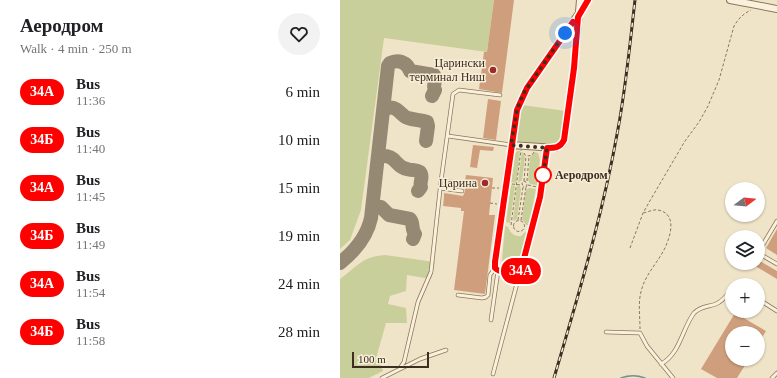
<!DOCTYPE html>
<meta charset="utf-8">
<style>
body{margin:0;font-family:Georgia,serif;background:#f2f2f2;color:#202124;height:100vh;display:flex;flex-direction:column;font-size:15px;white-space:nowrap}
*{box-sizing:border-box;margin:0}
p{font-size:13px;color:#757577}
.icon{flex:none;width:22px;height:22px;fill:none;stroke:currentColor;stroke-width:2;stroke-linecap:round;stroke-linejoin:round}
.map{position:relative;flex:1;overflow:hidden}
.details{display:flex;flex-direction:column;background:#fff;width:340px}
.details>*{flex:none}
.badge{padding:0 8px;border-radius:13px;font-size:14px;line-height:26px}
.needle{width:26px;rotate:74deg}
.tools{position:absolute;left:385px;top:182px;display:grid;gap:8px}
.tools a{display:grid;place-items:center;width:40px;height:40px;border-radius:50%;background:#fff;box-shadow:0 1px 3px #0004;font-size:20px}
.scale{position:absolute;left:12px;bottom:10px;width:77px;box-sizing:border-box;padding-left:4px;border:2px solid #3d2e20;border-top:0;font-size:11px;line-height:14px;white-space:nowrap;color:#3d2e20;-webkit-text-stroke:3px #f7eed8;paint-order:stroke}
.you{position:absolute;width:20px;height:20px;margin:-10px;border:3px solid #fff;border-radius:50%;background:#1a73e8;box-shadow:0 0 0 6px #1a73e833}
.map>.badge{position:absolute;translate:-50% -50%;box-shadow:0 0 0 2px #fff}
.round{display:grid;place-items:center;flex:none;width:42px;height:42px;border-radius:21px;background:#f2f2f2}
.head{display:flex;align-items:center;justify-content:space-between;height:68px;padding:0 20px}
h1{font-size:19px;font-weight:700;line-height:30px}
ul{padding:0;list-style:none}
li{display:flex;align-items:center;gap:12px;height:48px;padding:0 20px}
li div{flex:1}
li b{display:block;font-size:15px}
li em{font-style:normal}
li .badge{min-width:44px;font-weight:700;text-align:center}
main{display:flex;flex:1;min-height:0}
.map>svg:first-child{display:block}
.green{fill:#c9cf9b}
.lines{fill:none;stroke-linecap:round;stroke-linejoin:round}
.stream{stroke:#6f938a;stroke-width:1.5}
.taxiway{stroke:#968974;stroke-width:14}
.building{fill:#cf9f7d}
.lane-casing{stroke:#8d765c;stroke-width:4.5}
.street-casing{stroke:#8d765c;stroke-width:8}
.path{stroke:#8d765c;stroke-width:1;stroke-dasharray:3 2;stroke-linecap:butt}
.lane{stroke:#faf1dc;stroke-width:3}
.street{stroke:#faf1dc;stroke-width:6}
.rail-casing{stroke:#3d2e20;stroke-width:3}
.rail{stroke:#f7eed8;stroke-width:1.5;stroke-dasharray:4.5;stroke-linecap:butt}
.line-casing{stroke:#fff;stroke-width:9}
.line{stroke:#f00;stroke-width:6}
.walk{stroke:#3d2e20;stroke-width:4;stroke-dasharray:0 7.2}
.poi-dot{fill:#9e2a2b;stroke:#f7eed8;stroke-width:1.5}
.stop-dot{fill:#fff;stroke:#f00;stroke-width:2}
.labels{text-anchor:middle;stroke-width:3;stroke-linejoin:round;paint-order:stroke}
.poi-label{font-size:12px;fill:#3d2e20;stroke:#f7eed8;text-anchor:end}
.stop-label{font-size:12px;font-weight:bold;fill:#3d2e20;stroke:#f7eed8;text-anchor:start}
</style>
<main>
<section class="details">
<div class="head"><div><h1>Аеродром</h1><p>Walk · 4 min · 250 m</p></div><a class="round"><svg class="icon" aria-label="heart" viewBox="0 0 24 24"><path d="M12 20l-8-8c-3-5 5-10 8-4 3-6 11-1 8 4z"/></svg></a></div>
<ul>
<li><span class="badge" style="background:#f00;color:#fff">34А</span><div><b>Bus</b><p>11:36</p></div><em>6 min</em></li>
<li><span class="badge" style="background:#f00;color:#fff">34Б</span><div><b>Bus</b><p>11:40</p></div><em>10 min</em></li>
<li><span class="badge" style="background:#f00;color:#fff">34А</span><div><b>Bus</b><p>11:45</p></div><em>15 min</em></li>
<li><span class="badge" style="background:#f00;color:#fff">34Б</span><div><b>Bus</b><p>11:49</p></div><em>19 min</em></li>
<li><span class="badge" style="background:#f00;color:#fff">34А</span><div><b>Bus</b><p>11:54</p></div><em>24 min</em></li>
<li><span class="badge" style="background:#f00;color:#fff">34Б</span><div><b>Bus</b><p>11:58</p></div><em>28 min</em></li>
</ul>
</section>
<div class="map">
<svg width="437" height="378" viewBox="0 0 437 378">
<rect width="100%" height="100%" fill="#f0e4c8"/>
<!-- green -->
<path class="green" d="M 0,0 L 154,0 L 147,52 L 44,38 L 21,210 L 10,240 L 0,249 Z
M 182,105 L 226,111 L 221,139 L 216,144 L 210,145 L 178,141 C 173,132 180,115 182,105 Z
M 178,151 L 180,151 L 176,183 L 171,182 L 175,154 L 176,152 Z
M 182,151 L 185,157 L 182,180 L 178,183 Z
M 195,152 L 198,153 L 200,160 L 197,185 L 190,184 L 188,180 L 190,157 Z
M 171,185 L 175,186 L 170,223 L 166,222 Z
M 177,186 L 180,186 L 181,189 L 177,219 L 173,221 Z
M 189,188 L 196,189 L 189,225 L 186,225 L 182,219 L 186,190 Z
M 165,226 L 168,227 C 170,233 175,237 181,236 L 185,232 L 187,233 L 180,262 C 175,270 165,270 162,261 Z
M 45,255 L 95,262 L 91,279 L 67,275 L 66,291 L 50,296 L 48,304 L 66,308 L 67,323 L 46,323 L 37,355 L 43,371 L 29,378 L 0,378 L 0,279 C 18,266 21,257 45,255 Z"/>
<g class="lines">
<!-- stream -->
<path class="stream" d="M 281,378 C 289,375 297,375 305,378"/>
<!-- taxiway -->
<path class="taxiway" d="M 43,111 C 56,101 60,116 68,118 C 74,120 81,120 87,122 L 88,126 L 86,141
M 38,156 C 58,154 54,167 67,169 C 72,171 75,169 80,172 C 84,177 79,182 81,187 L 78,191
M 33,206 L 41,207 L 49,215 L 70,219 C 74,223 71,229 75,234 L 73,239
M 0,263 C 15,251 27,237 31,218 L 48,66 L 50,63 C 58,59 67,62 70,71 L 94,75 C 97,81 92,86 95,90 L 92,96"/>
</g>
<!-- building -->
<path class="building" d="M 154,0 L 174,0 L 162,93 L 139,89 L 144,52 L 147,52 Z
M 148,99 L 161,101 L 156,140 L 143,138 Z
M 133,145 L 154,147 L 153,151 L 140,150 L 137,168 L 130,167 Z
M 126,175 L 153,178 L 149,215 L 155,215 L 145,294 L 114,290 L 124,211 L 121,211 L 121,208 L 103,206 L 104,197 L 104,193 L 123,196 L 125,191 L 124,187 L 105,185 L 106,179 L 125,181 Z
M 437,229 L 437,255 L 426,248 Z
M 418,260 L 437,271 L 437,279 L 410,263 L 418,263 Z
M 395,313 L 426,331 L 418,344 L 418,333 L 392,333 L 392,359 L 409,359 L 397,378 L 377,378 L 361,369 Z"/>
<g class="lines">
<!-- lane casing -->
<g class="lane-casing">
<path id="lane" d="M 108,136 L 171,145
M 100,188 L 122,191
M 418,253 L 437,221
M 418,253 L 437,264
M 118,295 L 142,298 L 146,297 L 148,295 L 150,275 L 155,268
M 418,299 L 437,311
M 151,320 L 158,271
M 266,332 L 300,333 L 307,346 L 333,378
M 321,364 C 340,354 342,329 354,313 C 361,306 368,307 376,304 C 383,301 387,295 392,289
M 60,368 L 64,362 L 78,302 L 91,272 L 101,181 L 113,94 L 119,90 L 160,95
M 153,374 L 180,272
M 42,378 L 80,359 L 106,350
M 432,378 L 437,373"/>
</g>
<!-- street casing -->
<g class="street-casing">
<path id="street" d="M 390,0 L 437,9
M 171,145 L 216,148 L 222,144 L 224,140 L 234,68 L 240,0
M 207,148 L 200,197 L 181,270 C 176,275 160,273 155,268 L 155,262 L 177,110 L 187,88 L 248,0"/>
</g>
<!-- path -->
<path class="path" d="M 184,153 L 185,155 L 188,156 L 192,155 L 194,152
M 184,181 L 186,156
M 187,181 L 189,156
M 172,184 L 181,185
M 188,185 L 197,187
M 152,188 L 159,188
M 150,203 L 157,204
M 178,220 L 183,187 L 182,183 L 184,181 L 186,182 L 187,185 L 186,187 L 183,187
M 181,220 L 186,187
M173.5 226a5.5 5.5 0 1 1 11 0a5.5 5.5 0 1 1-11 0Z
M 171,225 L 181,150
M 290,248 L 303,213 L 311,199 L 345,141 L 359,122 L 368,106 L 379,80 L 394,26 C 399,18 403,14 411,10
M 300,329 C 300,318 298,302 301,292 C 305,273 321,260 327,243 C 332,231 335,213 318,210 C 314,209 308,212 303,213"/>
<!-- lane -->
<use href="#lane" class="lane"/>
<!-- street -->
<use href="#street" class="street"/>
<!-- rail casing -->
<g class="rail-casing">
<path id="rail" d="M 214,378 C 238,296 263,214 278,129 C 286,86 290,43 295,0"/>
</g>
<!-- rail -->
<use href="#rail" class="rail"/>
</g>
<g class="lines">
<!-- line casing -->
<g class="line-casing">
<path id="line" d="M 233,22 L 187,88 L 177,110 L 155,262 L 155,268 C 160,273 176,275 181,270 L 200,197 L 207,148 C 215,148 220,148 224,140 L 234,68 L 238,17 L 248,0"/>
</g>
<!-- line -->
<use href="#line" class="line"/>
<!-- walk -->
<path class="walk" d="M 203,175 L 203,177 L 207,148 L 171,145 L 177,110 L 183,94 L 225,33"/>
</g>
<!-- markers -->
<g class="poi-dot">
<circle cx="153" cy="70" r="4"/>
<circle cx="145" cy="183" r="4"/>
</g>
<circle class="stop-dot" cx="203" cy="175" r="8"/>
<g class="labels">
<!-- poi labels -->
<g class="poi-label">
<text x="145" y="67">Царински<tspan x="145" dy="14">терминал Ниш</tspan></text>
<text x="137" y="187">Царина</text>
</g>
<!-- stop labels -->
<g class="stop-label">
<text x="215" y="179">Аеродром</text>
</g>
</g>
</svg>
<div class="tools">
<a><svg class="needle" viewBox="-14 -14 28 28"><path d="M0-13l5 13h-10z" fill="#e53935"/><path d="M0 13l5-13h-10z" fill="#757577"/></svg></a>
<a><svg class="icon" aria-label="layers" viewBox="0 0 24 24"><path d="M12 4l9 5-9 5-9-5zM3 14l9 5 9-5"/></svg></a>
<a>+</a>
<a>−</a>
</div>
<div class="scale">100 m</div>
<div class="you" style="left:225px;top:33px"></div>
<b class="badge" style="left:181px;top:271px;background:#f00;color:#fff">34А</b>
</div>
</main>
